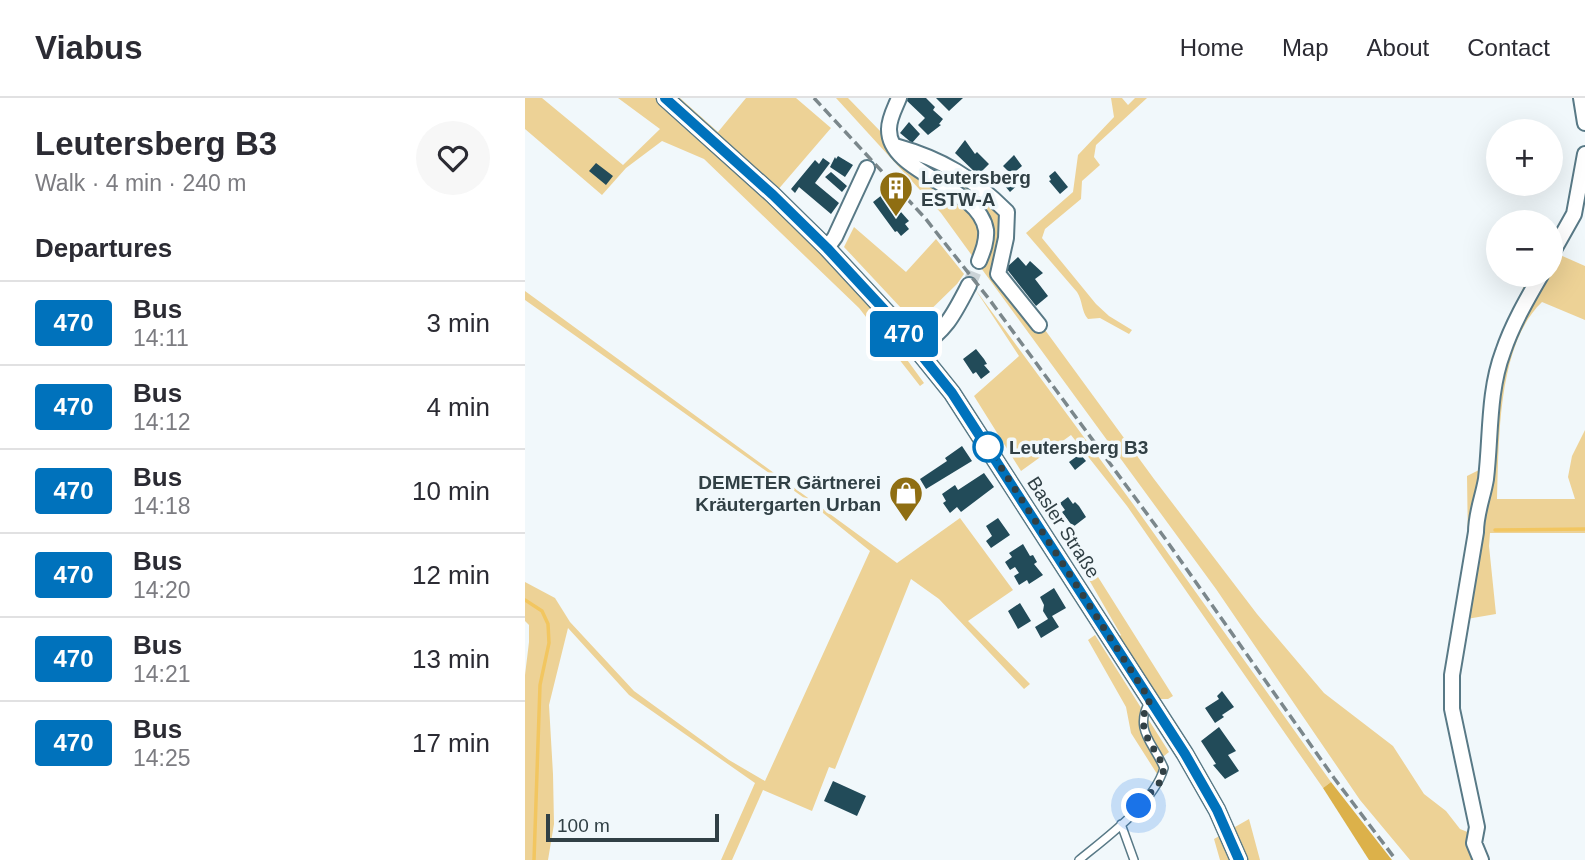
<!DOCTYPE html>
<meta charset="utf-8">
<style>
body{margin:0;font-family:Arial,sans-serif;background:#f7f7f7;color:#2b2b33;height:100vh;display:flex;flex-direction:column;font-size:26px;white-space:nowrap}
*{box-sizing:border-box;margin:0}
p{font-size:23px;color:#7c7c81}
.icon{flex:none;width:38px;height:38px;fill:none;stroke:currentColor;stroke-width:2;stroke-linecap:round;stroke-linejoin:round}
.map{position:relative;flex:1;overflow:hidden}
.drawer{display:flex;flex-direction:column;background:#fff;width:525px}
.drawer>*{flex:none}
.badge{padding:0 14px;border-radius:5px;font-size:24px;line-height:46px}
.tools{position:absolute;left:961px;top:21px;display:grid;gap:14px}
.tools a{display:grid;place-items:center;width:77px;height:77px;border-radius:50%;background:#fff;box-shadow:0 7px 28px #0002;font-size:35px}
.scale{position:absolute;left:21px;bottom:18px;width:173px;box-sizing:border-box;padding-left:7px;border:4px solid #314045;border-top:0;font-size:19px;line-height:24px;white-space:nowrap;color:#314045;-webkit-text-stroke:5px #f1f8fb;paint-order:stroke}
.you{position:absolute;width:35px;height:35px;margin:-18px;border:5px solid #fff;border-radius:50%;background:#1a73e8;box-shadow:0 0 0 10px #1a73e833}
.map>.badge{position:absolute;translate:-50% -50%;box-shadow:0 0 0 4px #fff}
h2{padding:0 35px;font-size:26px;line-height:63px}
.round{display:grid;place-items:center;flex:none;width:74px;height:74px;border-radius:37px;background:#f7f7f7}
.headline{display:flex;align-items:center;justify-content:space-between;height:119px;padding:0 35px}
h1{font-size:33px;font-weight:700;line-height:52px}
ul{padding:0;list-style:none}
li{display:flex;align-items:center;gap:21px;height:84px;padding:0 35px;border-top:2px solid #e1e1e2}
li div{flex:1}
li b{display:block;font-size:26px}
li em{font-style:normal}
li .badge{min-width:77px;font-weight:700;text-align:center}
header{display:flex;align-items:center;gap:42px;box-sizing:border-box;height:98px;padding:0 35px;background:#fff;border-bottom:2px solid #e1e1e2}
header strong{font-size:33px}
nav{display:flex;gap:38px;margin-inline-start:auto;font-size:24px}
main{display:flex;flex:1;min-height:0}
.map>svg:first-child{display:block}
.green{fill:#edd296}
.forest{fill:#dcb14a}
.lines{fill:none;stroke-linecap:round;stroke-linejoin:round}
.stream{stroke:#f2c660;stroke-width:3.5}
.building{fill:#224b59}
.minor-tunnel{stroke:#cbd3d7;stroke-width:14;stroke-dasharray:14 7;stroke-linecap:butt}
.service-casing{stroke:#587986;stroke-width:10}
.minor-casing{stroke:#587986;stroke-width:18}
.tertiary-casing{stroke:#587986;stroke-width:19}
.service{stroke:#fff;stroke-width:7}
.minor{stroke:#fff;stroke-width:14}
.tertiary{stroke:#fff;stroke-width:16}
.rail{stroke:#7b878b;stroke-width:3.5;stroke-dasharray:10 5;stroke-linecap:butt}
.line-casing{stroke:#fff;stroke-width:16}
.line{stroke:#0072bc;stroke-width:10}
.walk{stroke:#314045;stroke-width:7;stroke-dasharray:0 12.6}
.stop-dot{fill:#fff;stroke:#0072bc;stroke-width:3.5}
.labels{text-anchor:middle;stroke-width:7;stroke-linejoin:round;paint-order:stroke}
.poi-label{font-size:19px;font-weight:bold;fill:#314045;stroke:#f1f8fb;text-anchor:start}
.stop-label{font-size:19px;font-weight:bold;fill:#314045;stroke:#f1f8fb;text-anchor:start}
.street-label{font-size:19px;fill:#314045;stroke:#f1f8fb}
</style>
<header>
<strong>Viabus</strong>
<nav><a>Home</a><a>Map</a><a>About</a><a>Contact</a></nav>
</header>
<main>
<section class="drawer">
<div class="headline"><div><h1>Leutersberg B3</h1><p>Walk · 4 min · 240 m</p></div><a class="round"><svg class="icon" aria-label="heart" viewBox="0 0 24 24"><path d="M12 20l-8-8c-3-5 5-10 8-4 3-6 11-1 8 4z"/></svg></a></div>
<h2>Departures</h2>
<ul>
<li><span class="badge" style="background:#0072bc;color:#fff">470</span><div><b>Bus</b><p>14:11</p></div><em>3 min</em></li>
<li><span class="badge" style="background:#0072bc;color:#fff">470</span><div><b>Bus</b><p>14:12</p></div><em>4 min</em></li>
<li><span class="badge" style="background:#0072bc;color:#fff">470</span><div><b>Bus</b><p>14:18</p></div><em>10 min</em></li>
<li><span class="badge" style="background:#0072bc;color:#fff">470</span><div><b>Bus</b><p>14:20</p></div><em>12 min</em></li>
<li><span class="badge" style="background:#0072bc;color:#fff">470</span><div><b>Bus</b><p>14:21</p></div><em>13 min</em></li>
<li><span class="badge" style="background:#0072bc;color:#fff">470</span><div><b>Bus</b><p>14:25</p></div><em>17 min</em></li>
</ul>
</section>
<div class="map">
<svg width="1060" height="762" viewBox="0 0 1060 762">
<rect width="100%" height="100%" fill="#f1f8fb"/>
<!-- green -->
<path class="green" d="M 0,0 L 17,0 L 98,67 L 135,31 L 93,0 L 155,0 L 193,34 L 221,0 L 271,0 L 306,30 L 245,101 L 297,152 L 365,229 L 361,233 L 399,285 L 395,288 L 334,210 L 179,61 L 137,43 L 101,70 L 77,97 L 0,31 Z
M 311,0 L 323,0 L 357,35 L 364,53 L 375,66 L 445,111 L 455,129 L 453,145 L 448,159 L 416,115 Z
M 586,0 L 597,0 L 603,7 L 610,0 L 622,0 L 571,47 L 569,59 L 575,67 L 557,83 L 556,101 L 520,131 L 517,140 L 571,206 L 584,218 L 607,232 L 604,236 L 575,220 L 563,221 C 556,213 558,203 552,194 L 501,135 L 548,94 L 553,57 L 589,19 Z
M 387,60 L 452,88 L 476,117 L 471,165 L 629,381 L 732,516 L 799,595 L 868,648 L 899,696 L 921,713 L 935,731 L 955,739 L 962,762 L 885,762 L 835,702 L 691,491 L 456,170 C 490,105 431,90 387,60 Z
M 329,129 L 381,174 L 411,141 L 439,176 L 432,186 L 391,226 L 319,149 Z
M 1026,153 L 1060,168 L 1060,222 L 1017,204 C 972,247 974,343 972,401 L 1050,401 L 1043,379 L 1047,358 L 1060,332 L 1060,435 L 965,435 L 964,448 L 971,516 L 930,523 L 943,447 L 942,378 L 958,370 L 968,268 L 1003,177 L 1026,177 Z
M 450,191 L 608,406 L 806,684 L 798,690 L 602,408 L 546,337 L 496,373 L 449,298 L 494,258 Z
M 0,193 L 372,465 L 435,420 L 488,492 L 443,523 L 505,586 L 499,591 L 414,501 L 386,481 L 310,671 L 304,669 L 287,713 L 238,692 L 207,762 L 196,762 L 230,685 L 104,597 L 43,530 L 24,607 L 28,676 L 29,726 L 23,762 L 0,762 L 0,577 L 4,544 L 4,527 L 0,523 L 0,484 L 30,500 L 45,524 L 109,593 L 204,662 L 240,683 L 345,453 L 282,402 L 0,202 Z
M 551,444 L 648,598 L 643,601 L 627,601 L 591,541 L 596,537 L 545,449 Z
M 570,537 L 644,654 L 634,662 L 634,679 L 606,635 L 601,609 L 563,542 Z
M 724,721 L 735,762 L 695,762 L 689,741 Z"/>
<!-- forest -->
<path class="forest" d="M 806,684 L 867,762 L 844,762 L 798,690 Z"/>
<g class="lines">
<!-- stream -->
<path class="stream" d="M 970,432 L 1060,431
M 0,502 L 17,513 L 23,526 L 24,545 L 15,587 L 9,762"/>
</g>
<!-- building -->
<path class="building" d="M 379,0 L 401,0 L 410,9 L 408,12 L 418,21 L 414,26 L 416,27 L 403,37 L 393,27 L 400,20 Z
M 411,0 L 438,0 L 424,13 Z
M 384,24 L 395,36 L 387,45 L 375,35 Z
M 440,42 L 450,56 L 452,54 L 464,66 L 453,77 L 430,55 Z
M 489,57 L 497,68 L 491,73 L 498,82 L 485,94 L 474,81 L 483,73 L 478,68 Z
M 313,58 L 328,67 L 320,79 L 305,69 L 310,59 L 311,61 Z
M 298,60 L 305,65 L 290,85 L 314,105 L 306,116 L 274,89 L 270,95 L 266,91 L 290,62 L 294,66 Z
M 71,65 L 88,78 L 81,87 L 64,73 Z
M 530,73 L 543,89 L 535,96 L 524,83 L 526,82 L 524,78 Z
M 306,74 L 322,88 L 317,94 L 300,79 Z
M 357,97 L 373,117 L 376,114 L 384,123 L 380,126 L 384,131 L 376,138 L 372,133 L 370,134 L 348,104 Z
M 493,159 L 501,168 L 505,163 L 518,175 L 510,181 L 523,198 L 511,208 L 481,170 Z
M 451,251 L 459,261 L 462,266 L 459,267 L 465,274 L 456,281 L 451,274 L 448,276 L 438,261 Z
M 437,348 L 447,363 L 401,391 L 395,381 L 422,363 L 420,360 Z
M 555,356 L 561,363 L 550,372 L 544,364 Z
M 459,375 L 469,389 L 436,414 L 432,409 L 425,415 L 418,405 L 421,403 L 417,396 L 430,387 L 433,392 Z
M 543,399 L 548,406 L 550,404 L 554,408 L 561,419 L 548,429 L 537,414 L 540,412 L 535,405 Z
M 473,420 L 485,437 L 466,450 L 461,443 L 467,438 L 461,428 Z
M 498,446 L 505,458 L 508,457 L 512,464 L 509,466 L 518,477 L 504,486 L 502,482 L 494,487 L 489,478 L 494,475 L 490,469 L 485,472 L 480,464 L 487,459 L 484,455 Z
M 529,490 L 541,510 L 527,518 L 534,529 L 516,540 L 510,529 L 523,521 L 518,513 L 519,507 L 515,499 Z
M 495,505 L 506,523 L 493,531 L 483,513 Z
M 697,593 L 709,609 L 697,617 L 699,619 L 690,625 L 680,610 L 694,601 L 692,598 Z
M 694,629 L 711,653 L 703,657 L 714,673 L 700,681 L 688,667 L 691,666 L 676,643 Z
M 308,683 L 341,698 L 332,718 L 299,703 Z"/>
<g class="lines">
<!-- minor-tunnel -->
<path class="minor-tunnel" d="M 444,187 L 454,163"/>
<!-- service casing -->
<g class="service-casing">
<path id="service" d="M 596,726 L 609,762
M 554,762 C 582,739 629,705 639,670 C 628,644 608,632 625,602"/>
</g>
<!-- minor casing -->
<g class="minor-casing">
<path id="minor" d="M 374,0 C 370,10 364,20 364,31 C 363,76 454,87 461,132 C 462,143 458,153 454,163
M 1056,0 L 1060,25
M 370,48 C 417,61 448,80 482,114 L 481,140 L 473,176 L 514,227
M 302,150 L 310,139 L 342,70
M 1026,157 L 1049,116 L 1060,56
M 392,252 C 422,231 428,218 444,187
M 956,762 L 949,745 L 952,729 L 927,611 L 927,577 L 951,434 C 951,415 958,399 961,381 C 966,339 963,294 978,254 C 987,227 1002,201 1016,177"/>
</g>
<!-- tertiary casing -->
<g class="tertiary-casing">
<path id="tertiary" d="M 140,0 L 248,97 L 302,150 L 365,218 L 427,295 L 660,656 L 692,712 L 714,762"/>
</g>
<!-- service -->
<use href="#service" class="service"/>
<!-- minor -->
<use href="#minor" class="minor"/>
<!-- tertiary -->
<use href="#tertiary" class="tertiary"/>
<!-- rail -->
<path class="rail" d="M 289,0 L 400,120 L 464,201 L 639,439 L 809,680 L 871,762"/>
</g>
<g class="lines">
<!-- line casing -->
<g class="line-casing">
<path id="line" d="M 140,0 L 248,97 L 302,150 L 365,218 L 427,295 L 660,656 L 692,712 L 714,762"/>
</g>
<!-- line -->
<use href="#line" class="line"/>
<!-- walk -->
<path class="walk" d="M 463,349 L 625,602 C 608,632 628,644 639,670 L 636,683 L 614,708"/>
</g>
<!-- icons -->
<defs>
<g id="building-pin" transform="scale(1.75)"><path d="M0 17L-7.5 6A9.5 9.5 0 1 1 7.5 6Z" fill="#8f6e12" stroke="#f1f8fb"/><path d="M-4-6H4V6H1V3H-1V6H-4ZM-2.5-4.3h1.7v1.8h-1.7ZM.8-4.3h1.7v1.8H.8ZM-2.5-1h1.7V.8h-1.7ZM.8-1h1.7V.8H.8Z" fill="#fff"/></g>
<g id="shop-pin" transform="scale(1.75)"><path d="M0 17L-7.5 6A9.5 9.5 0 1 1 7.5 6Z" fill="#8f6e12" stroke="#f1f8fb"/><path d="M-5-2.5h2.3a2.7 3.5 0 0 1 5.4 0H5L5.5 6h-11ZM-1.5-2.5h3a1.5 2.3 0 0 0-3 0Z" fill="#fff"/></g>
</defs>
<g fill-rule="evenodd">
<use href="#building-pin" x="371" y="90"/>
<use href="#shop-pin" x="381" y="395"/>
</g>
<!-- markers -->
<circle class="stop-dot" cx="463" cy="349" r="14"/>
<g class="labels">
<!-- poi labels -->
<g class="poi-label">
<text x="396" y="86">Leutersberg<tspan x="396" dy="22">ESTW-A</tspan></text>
<text x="356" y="391" text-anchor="end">DEMETER Gärtnerei<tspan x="356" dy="22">Kräutergarten Urban</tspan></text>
</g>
<!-- stop labels -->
<g class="stop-label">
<text x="484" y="356">Leutersberg B3</text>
</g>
<!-- street labels -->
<g class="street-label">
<text transform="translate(539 429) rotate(57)" y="7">Basler Straße</text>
</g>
</g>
</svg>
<div class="tools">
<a>+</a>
<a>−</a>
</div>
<div class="scale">100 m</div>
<div class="you" style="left:614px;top:708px"></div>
<b class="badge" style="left:379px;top:236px;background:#0072bc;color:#fff">470</b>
</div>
</main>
